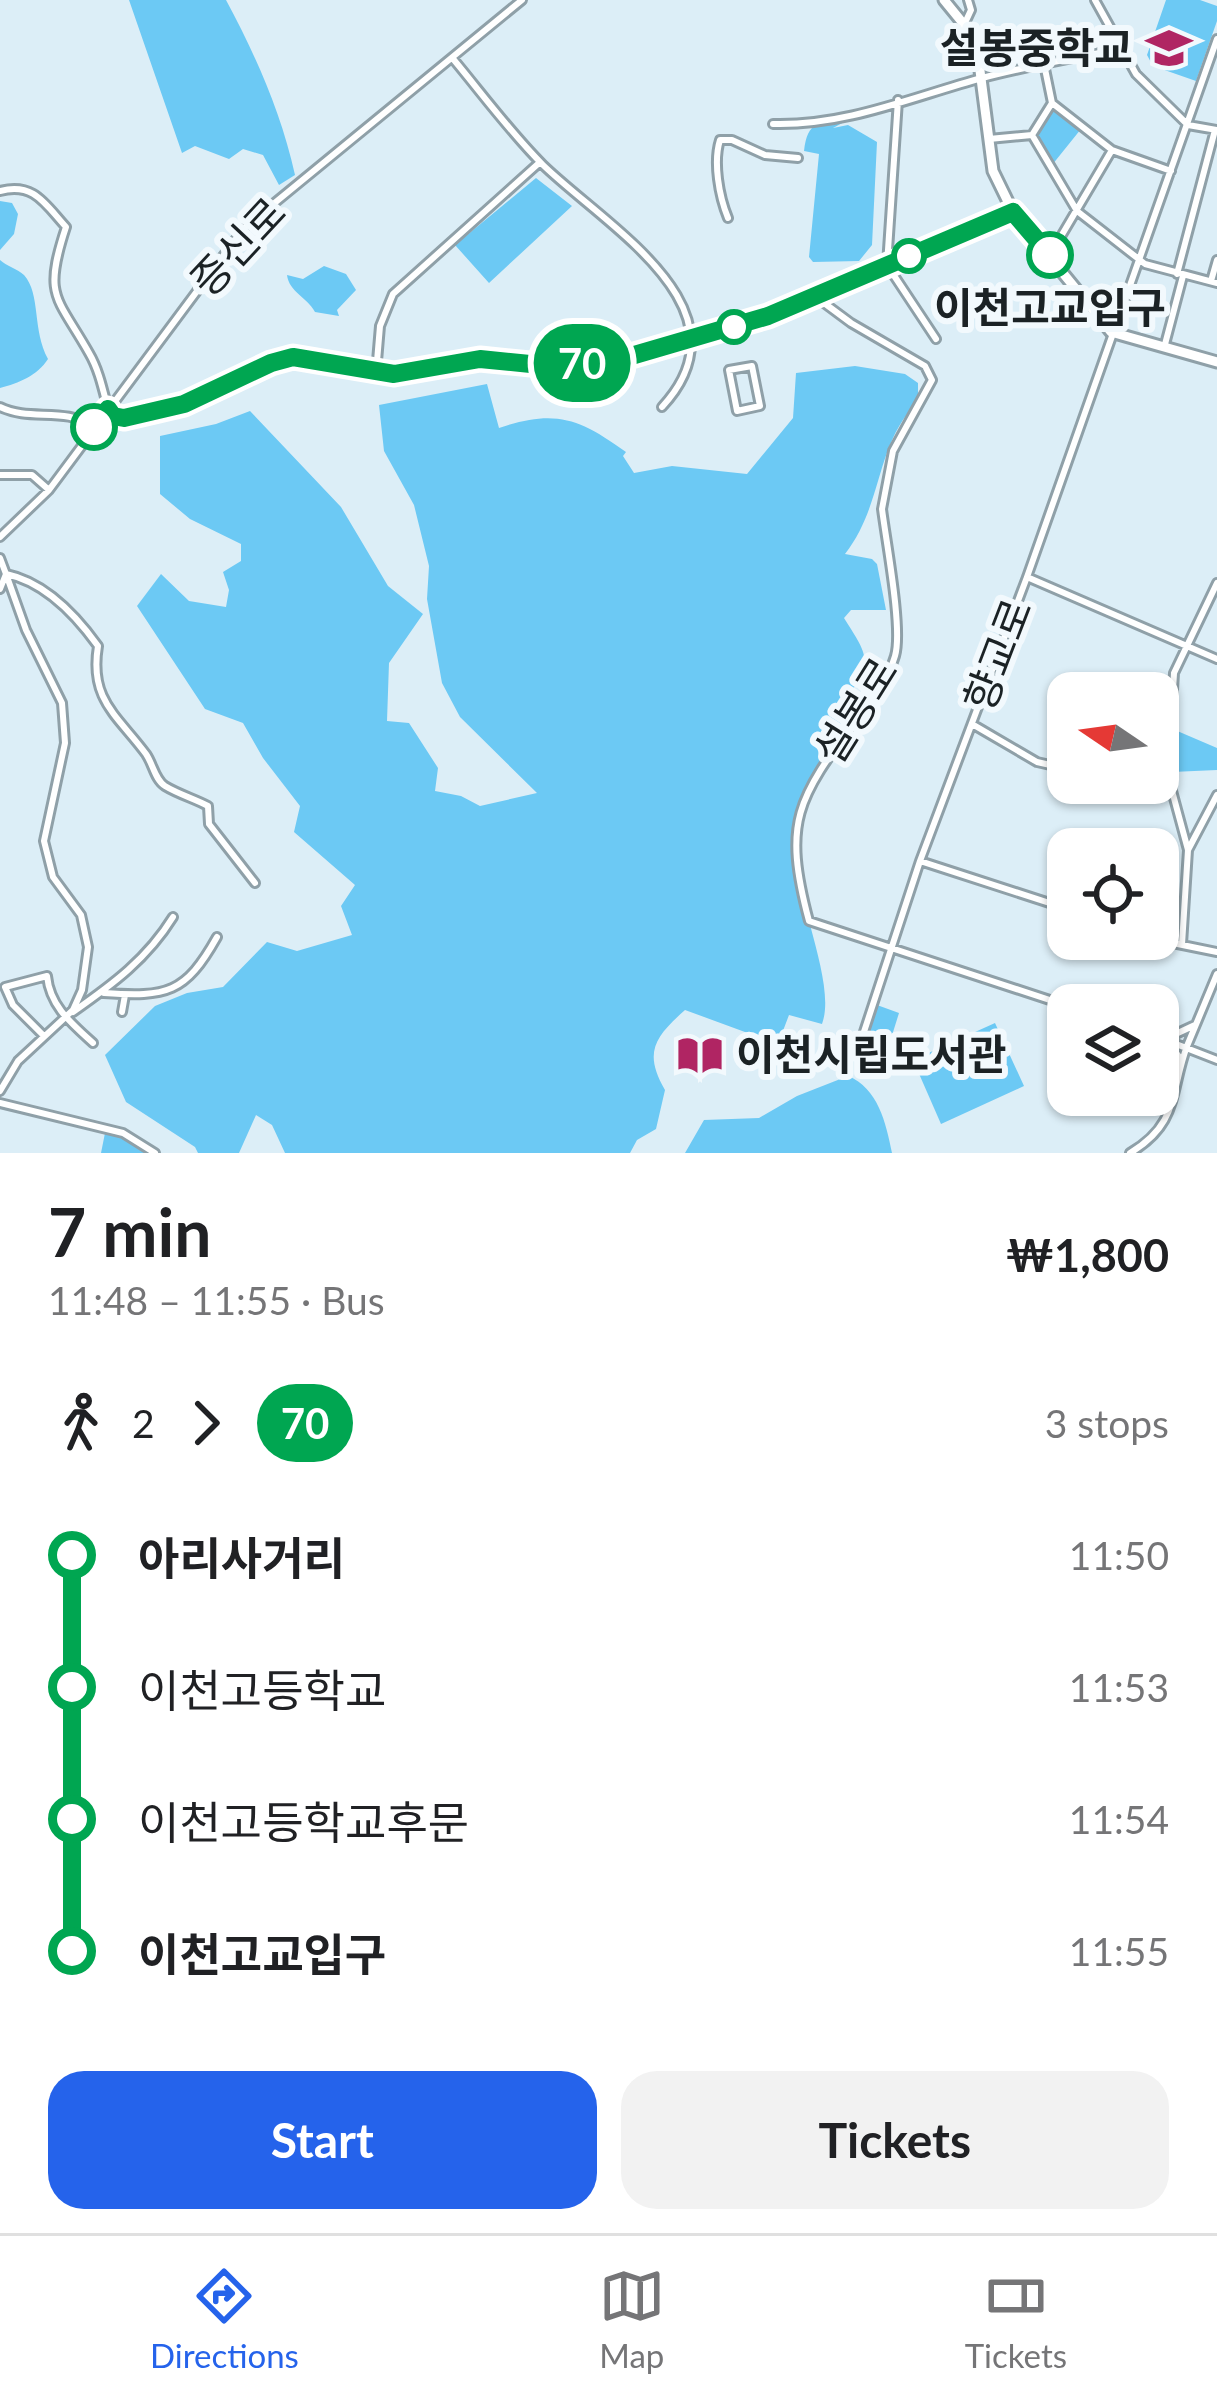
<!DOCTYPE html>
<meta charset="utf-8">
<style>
body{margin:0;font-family:Lato,"Noto Sans KR",sans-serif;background:#f2f2f2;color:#202124;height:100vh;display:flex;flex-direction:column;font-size:45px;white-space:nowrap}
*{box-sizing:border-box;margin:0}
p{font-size:39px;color:#757577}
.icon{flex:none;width:66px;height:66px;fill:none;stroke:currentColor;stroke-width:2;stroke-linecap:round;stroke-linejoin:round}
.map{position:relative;height:1153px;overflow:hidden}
.sheet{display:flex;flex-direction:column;background:#fff;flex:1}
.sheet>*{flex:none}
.badge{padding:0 24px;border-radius:39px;font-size:42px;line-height:78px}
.needle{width:78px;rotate:283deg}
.tools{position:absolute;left:1047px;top:672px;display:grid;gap:24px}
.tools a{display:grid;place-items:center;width:132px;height:132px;border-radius:24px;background:#fff;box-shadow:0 3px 9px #0004;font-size:60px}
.map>.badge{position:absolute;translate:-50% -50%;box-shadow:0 0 0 6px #fff}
.legs{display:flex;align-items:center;gap:18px;height:132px;padding:0 48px;font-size:39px}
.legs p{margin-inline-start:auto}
.head{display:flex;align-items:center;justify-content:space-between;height:204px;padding:0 48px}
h1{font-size:66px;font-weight:700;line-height:90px}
.action{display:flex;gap:24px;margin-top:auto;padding:24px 48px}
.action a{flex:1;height:138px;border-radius:36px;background:#2563eb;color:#fff;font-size:48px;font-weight:700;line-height:138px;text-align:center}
.action a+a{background:#f2f2f2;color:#202124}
ul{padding:0 48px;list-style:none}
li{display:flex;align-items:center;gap:42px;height:132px;font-size:45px}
li i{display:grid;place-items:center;width:18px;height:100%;margin:0 15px;background:currentColor}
li i::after{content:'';width:30px;height:30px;margin:-15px;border:9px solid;border-radius:50%;background:#fff}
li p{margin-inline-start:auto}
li:first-child i{background:linear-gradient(#0000 50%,currentColor 0)}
li:last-child i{background:linear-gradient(currentColor 50%,#0000 0)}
.tabs{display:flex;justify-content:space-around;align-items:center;height:168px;border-top:3px solid #e0e0e0;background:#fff;font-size:33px;color:#757577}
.tabs a{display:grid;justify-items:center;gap:6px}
.tabs .current{color:#2563eb}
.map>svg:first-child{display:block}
.green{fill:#6cc9f4}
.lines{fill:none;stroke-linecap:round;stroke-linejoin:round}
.minor-casing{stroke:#8fa0a8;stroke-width:12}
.major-casing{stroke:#8fa0a8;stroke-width:15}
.minor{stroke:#fff;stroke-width:6}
.major{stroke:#fff;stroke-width:9}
.line-1-casing{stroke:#fff;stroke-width:27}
.line-1{stroke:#00a651;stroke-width:18}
.stop-1-dot{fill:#fff;stroke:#00a651;stroke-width:6}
.labels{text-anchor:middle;stroke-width:12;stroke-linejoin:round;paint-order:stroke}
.poi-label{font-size:42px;font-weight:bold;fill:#1b2225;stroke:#f2f9fd;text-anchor:end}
.street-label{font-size:42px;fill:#1b2225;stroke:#f2f9fd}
.stop-label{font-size:42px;font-weight:bold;fill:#1b2225;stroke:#f2f9fd}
</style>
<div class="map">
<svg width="1217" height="1153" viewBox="0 0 1217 1153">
<rect width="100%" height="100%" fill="#dceef7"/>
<!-- green -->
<path class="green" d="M 129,0 L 226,0 C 256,56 281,112 295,175 L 279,185 L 263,155 L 243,149 L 229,159 L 195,146 L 182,153 Z
M 1166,0 L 1200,0 L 1217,6 L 1217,21 L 1196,81 L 1153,66 L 1147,55 Z
M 1052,110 L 1081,129 L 1052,165 L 1034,135 Z
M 846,121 L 833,128 L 848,125 L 877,142 L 872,245 L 859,261 L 813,262 L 809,257 L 819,154 L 804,151 C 808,119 818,125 846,121 Z
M 536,178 L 572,206 L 489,283 L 455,245 Z
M 0,201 L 12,203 L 18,214 L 14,234 L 0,250 Z
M 0,260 C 6,266 18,269 24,275 C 41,294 32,330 48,359 C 37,376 19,383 0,388 Z
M 324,266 L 346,274 L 356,290 L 337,310 L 339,316 L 315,312 C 307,297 289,292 287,275 L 303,279 Z
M 855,366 L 905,374 L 918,383 L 918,402 C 875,443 884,504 845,554 L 872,559 L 877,564 L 886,610 L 851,610 L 844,618 C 868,656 874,661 846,699 L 856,713 C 839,745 798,796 795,830 C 789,890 838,980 822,1024 L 789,1015 L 778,1044 L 685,1010 C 655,1037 643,1052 665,1090 L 656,1129 L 637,1140 L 630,1153 L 285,1153 L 272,1125 L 256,1115 L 239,1153 L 198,1153 L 195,1147 L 126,1102 L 105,1055 L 155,1006 L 187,993 L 223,987 L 267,942 L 297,951 L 352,935 L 341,906 L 355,885 L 294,832 L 300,806 L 263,758 L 243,723 L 205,709 L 137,606 L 161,574 L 189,601 L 226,607 L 229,590 L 223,572 L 241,561 L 241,544 L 190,519 L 160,494 L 160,436 L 216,424 L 250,411 L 341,507 L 388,586 L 423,614 L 389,663 L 387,721 L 409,723 L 438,768 L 435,791 L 461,796 L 480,806 L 537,793 L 460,717 L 442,683 L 427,599 L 429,566 L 414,505 L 384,451 L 379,405 L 487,384 L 499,428 C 555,409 579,418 626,452 L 623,456 L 634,473 L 672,466 L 747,474 L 793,418 L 796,373 Z
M 1094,676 L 1155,691 L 1154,693 L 1091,693 Z
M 1175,730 L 1217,748 L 1217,770 L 1172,772 L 1171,734 Z
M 877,1005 L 899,1013 L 889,1045 L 873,1049 L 864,1046 Z
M 995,1023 L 1024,1086 L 941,1124 L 913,1060 Z
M 848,1076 C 878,1088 886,1123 892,1153 L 685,1153 L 704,1120 L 759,1118 L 797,1096 Z
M 105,1133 L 124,1138 L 147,1153 L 101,1153 Z"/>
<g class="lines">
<!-- minor casing -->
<g class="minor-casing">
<path id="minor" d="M 1095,0 L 1136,74 L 1188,125 L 1217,130
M 964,25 L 971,10 L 968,0
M 454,60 C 483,95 511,133 543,165 C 607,227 753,309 662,407
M 1044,64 L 1052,103 L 1112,150 L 1171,171
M 898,100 L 887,265 L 936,339
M 773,124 C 846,126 912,97 982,78 C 1027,66 1074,58 1120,49
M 1032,135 L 1077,211 L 1145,264 L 1217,283
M 989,139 L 1032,135 L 1052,103
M 0,191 C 34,182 45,204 66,227 C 43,297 56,295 89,353 C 99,370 103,390 108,409 L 113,416 L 124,419 L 202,398 L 271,363 L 293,357 L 385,374 L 480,359 L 550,366 L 631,356 L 768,316 L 1013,212
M 728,218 C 719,196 713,162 720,140 L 732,140 L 765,155 L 798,158
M 1050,255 L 1112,150
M 1177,274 L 1215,130
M 1211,281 L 1217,260
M 816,297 L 851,323 L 925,366 L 932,380 L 893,451 L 882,509 C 886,541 903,629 895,656 C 888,680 871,699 857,718 C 798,799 782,820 809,921 L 1068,1006
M 1164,348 L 1183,276
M 752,366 L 760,406 L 737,411 L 729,370 Z
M 376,373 L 380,326 L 393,294 L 539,163
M 0,407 C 31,422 64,406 94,427
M 0,475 L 32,475 L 49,490
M 0,537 L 49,490 L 244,228 L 522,0
M 0,558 L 6,574 L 0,589
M 6,574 C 45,582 75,614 98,646 C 89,700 118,716 146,754 C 153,764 155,780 165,786 C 178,794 195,799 208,806 L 209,824 L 255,883
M 1027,577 L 1217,659
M 972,724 L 1037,762 L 1068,769
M 1188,850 L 1217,795
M 920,861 L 1068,909
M 1153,939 L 1217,952
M 1182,944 L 1188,850 L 1168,776 L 1174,673 L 1217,583
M 104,993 C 167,997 185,994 217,937
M 73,1012 C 113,984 147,959 173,917
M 122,1012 L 125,995
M 44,1036 L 13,1005 L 5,987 L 47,976 C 50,1006 71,1023 93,1043
M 1158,1037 L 1217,1060
M 858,1050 L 920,861 L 1027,577 L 1217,39
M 1181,1059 L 1165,1039 L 1195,1025
M 0,1091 L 18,1061 L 73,1010 L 82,990 L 88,947 L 81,915 L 53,877 L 44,841 L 65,743 L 62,703 L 26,630 L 6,574
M 0,1103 L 123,1133 L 155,1153
M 1130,1153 C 1179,1124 1170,1093 1187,1046 C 1197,1022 1207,998 1217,974"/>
</g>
<!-- major casing -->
<g class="major-casing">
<path id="major" d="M 944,0 L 962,22 L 979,63 L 993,171 L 1013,212 L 1111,332 L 1217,362"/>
</g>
<!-- minor -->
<use href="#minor" class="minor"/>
<!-- major -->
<use href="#major" class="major"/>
</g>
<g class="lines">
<!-- line-1 casing -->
<g class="line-1-casing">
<path id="line-1" d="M 94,427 L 108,409 L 113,416 L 124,418 L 184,404 L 271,363 L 293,357 L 394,374 L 480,359 L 550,366 L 631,356 L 768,316 L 1013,212 L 1050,255"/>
</g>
<!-- line-1 -->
<use href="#line-1" class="line-1"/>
</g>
<!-- icons -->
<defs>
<g id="school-bare" transform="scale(3.6)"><path d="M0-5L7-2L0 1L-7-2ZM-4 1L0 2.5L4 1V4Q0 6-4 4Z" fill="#b02563" stroke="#f2f9fd" stroke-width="2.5" paint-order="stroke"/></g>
<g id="library-bare" transform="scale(3.6)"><path d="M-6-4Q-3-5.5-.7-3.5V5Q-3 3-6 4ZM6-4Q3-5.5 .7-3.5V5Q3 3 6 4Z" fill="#b02563" stroke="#f2f9fd" stroke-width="2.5" paint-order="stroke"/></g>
</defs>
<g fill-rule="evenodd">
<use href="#school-bare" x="1169" y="48"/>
<use href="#library-bare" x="700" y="1055"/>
</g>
<!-- markers -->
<g class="stop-1-dot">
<circle cx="1050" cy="255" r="21"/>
<circle cx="909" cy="256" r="15"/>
<circle cx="734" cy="327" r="15"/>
<circle cx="94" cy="427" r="21"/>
</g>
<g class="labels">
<!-- poi labels -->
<g class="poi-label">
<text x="1133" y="63">설봉중학교</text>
<text x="736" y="1070" text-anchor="start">이천시립도서관</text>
</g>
<!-- street labels -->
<g class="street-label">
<text transform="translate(238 247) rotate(-47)" y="15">증신로</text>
<text transform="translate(998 655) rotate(-69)" y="15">향교로</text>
<text transform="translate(856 711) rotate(-58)" y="15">설봉로</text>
</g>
<!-- stop labels -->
<g class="stop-label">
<text x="1050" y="323">이천고교입구</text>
</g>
</g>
</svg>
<div class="tools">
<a><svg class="needle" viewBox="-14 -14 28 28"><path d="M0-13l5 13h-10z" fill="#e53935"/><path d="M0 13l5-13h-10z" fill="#757577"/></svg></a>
<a><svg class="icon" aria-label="locate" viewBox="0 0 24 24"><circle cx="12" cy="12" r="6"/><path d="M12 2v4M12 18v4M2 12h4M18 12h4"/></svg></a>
<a><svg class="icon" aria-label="layers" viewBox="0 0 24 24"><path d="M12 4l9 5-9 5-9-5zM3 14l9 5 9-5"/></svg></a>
</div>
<b class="badge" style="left:582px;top:363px;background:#00a651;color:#fff">70</b>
</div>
<section class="sheet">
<div class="head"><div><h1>7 min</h1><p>11:48 – 11:55 · Bus</p></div><b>₩1,800</b></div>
<div class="legs"><svg class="icon" aria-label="walk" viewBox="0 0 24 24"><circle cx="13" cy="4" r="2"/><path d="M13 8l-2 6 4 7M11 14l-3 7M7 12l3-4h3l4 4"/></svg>2<svg class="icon" aria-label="forward" viewBox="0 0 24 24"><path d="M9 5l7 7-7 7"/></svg><b class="badge" style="background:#00a651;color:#fff">70</b><p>3 stops</p></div>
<ul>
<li><i style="color:#00a651"></i><b>아리사거리</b><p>11:50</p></li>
<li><i style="color:#00a651"></i><span>이천고등학교</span><p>11:53</p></li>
<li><i style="color:#00a651"></i><span>이천고등학교후문</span><p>11:54</p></li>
<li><i style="color:#00a651"></i><b>이천고교입구</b><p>11:55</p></li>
</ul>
<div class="action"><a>Start</a><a>Tickets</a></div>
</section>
<nav class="tabs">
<a class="current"><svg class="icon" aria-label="directions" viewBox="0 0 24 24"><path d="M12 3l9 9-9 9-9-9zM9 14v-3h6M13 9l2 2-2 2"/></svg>Directions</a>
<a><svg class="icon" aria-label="map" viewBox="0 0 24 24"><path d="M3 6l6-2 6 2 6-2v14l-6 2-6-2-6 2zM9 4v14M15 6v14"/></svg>Map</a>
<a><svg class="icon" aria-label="tickets" viewBox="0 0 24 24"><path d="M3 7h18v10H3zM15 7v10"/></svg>Tickets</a>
</nav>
